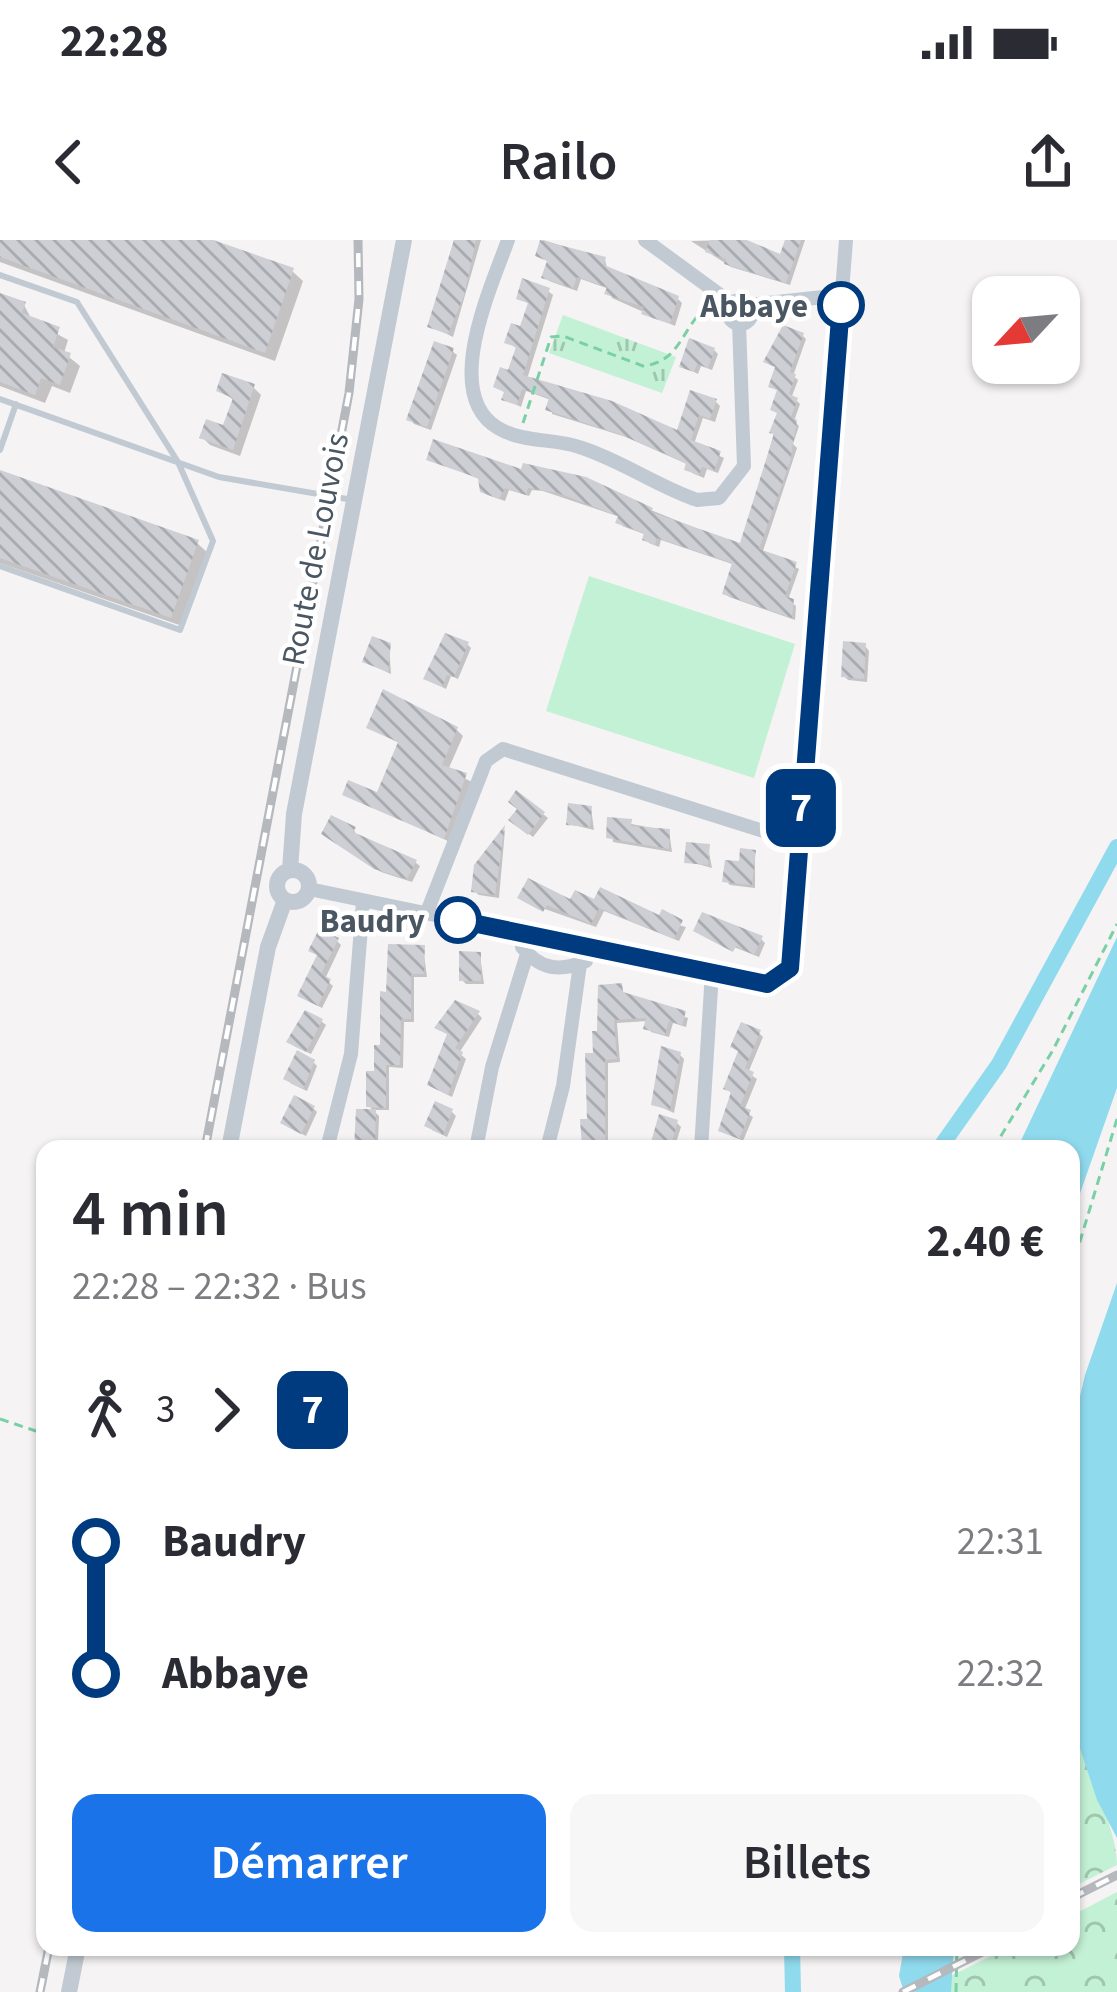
<!DOCTYPE html>
<html lang="fr">
<meta charset="utf-8">
<style>
body{margin:0;font-family:"Source Sans 3",sans-serif;background:#f7f7f7;color:#2b2b33;height:100vh;display:flex;flex-direction:column;font-size:45px;white-space:nowrap}
*{box-sizing:border-box;margin:0}
p{font-size:39px;color:#7c7c81}
.icon{flex:none;width:66px;height:66px;fill:none;stroke:currentColor;stroke-width:2;stroke-linecap:round;stroke-linejoin:round}
.map{position:relative;flex:1;overflow:hidden}
.sheet{position:absolute;left:36px;top:900px;width:1044px;height:816px;display:flex;flex-direction:column;background:#fff;border-radius:24px;box-shadow:0 3px 9px #0004}
.sheet>*{flex:none}
.badge{padding:0 24px;border-radius:18px;font-size:42px;line-height:78px}
.needle{width:78px;rotate:244deg}
.fabs{position:absolute;left:972px;top:36px;display:grid;gap:24px}
.fabs a{display:grid;place-items:center;width:108px;height:108px;border-radius:24px;background:#fff;box-shadow:0 3px 9px #0004;font-size:60px}
.map>.badge{position:absolute;translate:-50% -50%;box-shadow:0 0 0 6px #fff}
.legs{display:flex;align-items:center;gap:18px;height:132px;padding:0 36px;font-size:39px}
.legs p{margin-inline-start:auto}
.overview{display:flex;align-items:center;justify-content:space-between;height:204px;padding:0 36px}
h1{font-size:66px;font-weight:600;line-height:90px}
.primary-button{display:flex;gap:24px;margin-top:auto;padding:24px 36px}
.primary-button a{flex:1;height:138px;border-radius:24px;background:#1a73e8;color:#fff;font-size:48px;font-weight:600;line-height:138px;text-align:center}
.primary-button a+a{background:#f7f7f7;color:#2b2b33}
ul{padding:0 36px;list-style:none}
li{display:flex;align-items:center;gap:42px;height:132px;font-size:45px}
li i{display:grid;place-items:center;width:18px;height:100%;margin:0 15px;background:currentColor}
li i::after{content:'';width:30px;height:30px;margin:-15px;border:9px solid;border-radius:50%;background:#fff}
li p{margin-inline-start:auto}
li:first-child i{background:linear-gradient(#0000 50%,currentColor 0)}
li:last-child i{background:linear-gradient(currentColor 50%,#0000 0)}
.status{display:flex;justify-content:space-between;align-items:center;height:84px;padding:0 60px;background:#fff;direction:ltr}
.status svg{height:33px;fill:currentColor}
header{display:flex;justify-content:space-between;align-items:center;height:156px;padding:0 36px;background:#fff;font-size:54px;font-weight:600}
.map>svg:first-child{display:block}
.grass{fill:#c3f1d5}
.forest{fill:url(#forest-crowns)}
.park{fill:url(#park-tufts)}
.water{fill:#90daee}
.shadow{fill:#0003}
.lines{fill:none;stroke-linecap:round;stroke-linejoin:round}
.canal{stroke:#90daee;stroke-width:16}
.building{fill:url(#building-back-hatch)}
.path{stroke:#7ad0a6;stroke-width:3;stroke-dasharray:9 6;stroke-linecap:butt}
.service{stroke:#c1cad2;stroke-width:6}
.minor{stroke:#c1cad2;stroke-width:14}
.tertiary{stroke:#c1cad2;stroke-width:16}
.rail-casing{stroke:#b5b8bd;stroke-width:9}
.rail{stroke:#fff;stroke-width:4.5;stroke-dasharray:14;stroke-linecap:butt}
.line-1-casing{stroke:#fff;stroke-width:27}
.line-1{stroke:#003b80;stroke-width:18}
.stop-1-dot{fill:#fff;stroke:#003b80;stroke-width:6}
.labels{text-anchor:middle;stroke-width:9;stroke-linejoin:round;paint-order:stroke}
.stop-label{font-size:33px;font-weight:bold;fill:#4a5661;stroke:#fff;text-anchor:end}
.street-label{font-size:33px;fill:#4a5661;stroke:#fff}
</style>
<div class="status"><b>22:28</b><svg viewBox="0 0 49 12"><path d="M0 12V9h3v3zM5 12V6h3v6zM10 12V3h3v9zM15 12V0h3v12zM26 1h20v11H26zM47 4h2v5h-2z"/></svg></div>
<header><svg class="icon" aria-label="back" viewBox="0 0 24 24"><path d="M15 5l-7 7 7 7"/></svg>Railo<svg class="icon" aria-label="share" viewBox="0 0 24 24"><path d="M12 15V3M7 8l5-5 5 5M5 13v7h14v-7"/></svg></header>
<div class="map">
<svg width="1117" height="1752" viewBox="0 0 1117 1752">
<defs>
<pattern id="forest-crowns" width="20" height="18" patternUnits="userSpaceOnUse" patternTransform="scale(3)"><rect width="20" height="18" fill="#c3f1d5"/><path d="M2 6a3 3 0 1 1 6 0M12 15a3 3 0 1 1 6 0" fill="none" stroke="#a0c6b0"/></pattern>
<pattern id="park-tufts" width="24" height="20" patternUnits="userSpaceOnUse" patternTransform="scale(3)"><rect width="24" height="20" fill="#c3f1d5"/><path d="M3 7l-1-3M5 7V3M7 7l1-3M15 17l-1-3M17 17v-4M19 17l1-3" fill="none" stroke="#a0c6b0"/></pattern>
<pattern id="building-back-hatch" width="6" height="6" patternUnits="userSpaceOnUse" patternTransform="scale(3)"><rect width="6" height="6" fill="#cdcfd5"/><path d="M-1 5l2 2M0 0l6 6M5-1l2 2" fill="none" stroke="#a8abb0"/></pattern>
</defs>
<rect width="100%" height="100%" fill="#f5f3f3"/>
<!-- grass -->
<path class="grass" d="M 589,336 L 795,404 L 754,538 L 546,471 Z"/>
<!-- forest -->
<path class="forest" d="M 1071,1481 C 1084,1521 1117,1589 1117,1625 L 1071,1648 Z
M 1117,1652 L 1117,1752 L 951,1752 L 951,1736 L 1009,1707 L 1071,1707 L 1071,1676 Z"/>
<!-- park -->
<path class="park" d="M 563,75 L 676,117 L 662,153 L 549,113 Z"/>
<!-- water -->
<path class="water" d="M 1117,697 L 1117,848 L 1071,979 L 1071,909 L 1017,909 Z
M 1117,1043 L 1117,1598 L 1097,1560 L 1071,1481 L 1071,1195 L 1085,1135 Z
M 904,1707 L 954,1707 L 951,1752 L 904,1752 L 899,1736 Z"/>
<!-- shadow -->
<path class="shadow" d="M 0,0 L 205,0 L 292,31 L 303,41 L 275,121 L 0,22 Z
M 454,0 L 481,0 L 453,97 L 430,86 Z
M 543,0 L 605,19 L 607,29 L 678,59 L 682,63 L 675,86 L 612,58 L 609,49 L 581,39 L 577,51 L 549,41 L 545,37 L 550,22 L 538,16 Z
M 736,0 L 782,18 L 788,0 L 805,0 L 790,45 L 731,27 L 691,1 Z
M 548,51 L 553,55 L 527,139 L 679,194 L 692,154 L 716,162 L 720,166 L 715,182 L 703,178 L 694,204 L 724,218 L 718,233 L 707,229 L 704,238 L 692,233 L 689,225 L 626,197 L 552,174 L 551,160 L 526,151 L 521,167 L 505,159 L 507,153 L 496,147 L 510,133 L 518,109 L 507,102 L 522,90 L 531,65 L 519,58 Z
M 0,56 L 24,65 L 32,80 L 68,100 L 64,113 L 80,126 L 70,153 L 52,146 L 45,163 L 0,146 Z
M 802,95 L 806,99 L 793,136 L 798,140 L 792,156 L 800,164 L 794,181 L 799,186 L 793,204 L 797,208 L 763,311 L 799,329 L 788,360 L 796,366 L 795,380 L 729,357 L 725,353 L 735,325 L 661,300 L 659,307 L 649,303 L 647,295 L 622,286 L 620,277 L 543,251 L 532,250 L 529,256 L 509,250 L 505,261 L 488,255 L 479,239 L 430,219 L 651,270 L 742,307 L 779,175 L 780,152 L 771,146 L 778,128 L 767,122 Z
M 714,110 L 718,114 L 712,130 L 701,126 L 698,134 L 682,126 Z
M 452,111 L 457,115 L 431,190 L 414,184 L 410,179 Z
M 253,147 L 261,155 L 240,216 L 210,205 L 202,197 L 225,189 L 235,161 L 219,150 Z
M 0,238 L 197,303 L 208,313 L 182,386 L 0,323 Z
M 467,404 L 471,408 L 458,439 L 451,436 L 446,449 L 426,439 Z
M 389,406 L 391,434 L 365,422 Z
M 865,406 L 869,411 L 867,442 L 848,440 L 844,436 Z
M 370,488 L 457,490 L 463,496 L 448,530 L 472,542 L 450,602 L 345,554 L 379,556 L 401,504 Z
M 591,568 L 594,590 L 569,584 Z
M 543,574 L 548,578 L 533,597 L 516,584 Z
M 610,580 L 669,591 L 672,612 L 613,602 Z
M 354,590 L 357,596 L 415,622 L 420,626 L 412,642 L 381,632 L 329,598 Z
M 505,590 L 499,658 L 479,655 L 474,651 L 477,626 Z
M 708,607 L 712,628 L 687,621 Z
M 755,613 L 755,648 L 730,645 L 726,641 Z
M 525,662 L 595,663 L 686,687 L 679,701 L 604,671 L 596,687 Z
M 701,694 L 761,699 L 765,703 L 759,717 Z
M 337,701 L 341,705 L 325,739 L 333,746 L 322,768 L 305,759 L 319,716 L 312,710 Z
M 423,708 L 427,737 L 414,737 L 414,782 L 404,782 L 403,828 L 389,827 L 389,870 L 373,870 L 379,876 L 378,902 L 415,906 L 361,909 L 359,872 L 375,872 L 369,866 L 389,755 Z
M 480,715 L 484,744 L 466,744 L 462,740 Z
M 621,746 L 625,756 L 688,778 L 686,787 L 673,783 L 669,797 L 651,792 L 648,781 L 617,783 L 620,822 L 608,823 L 608,909 L 587,909 L 600,794 Z
M 478,774 L 482,778 L 459,813 L 466,819 L 452,857 L 434,848 L 450,796 L 438,788 Z
M 321,781 L 326,785 L 311,814 L 294,806 Z
M 759,793 L 763,797 L 748,833 L 757,839 L 744,871 L 753,877 L 743,901 L 722,890 L 731,853 L 727,848 Z
M 680,815 L 684,819 L 674,873 L 654,864 Z
M 313,822 L 317,826 L 307,851 L 290,843 Z
M 313,868 L 317,872 L 306,896 L 288,887 Z
M 451,871 L 456,876 L 447,897 L 432,890 Z
M 676,882 L 681,887 L 674,909 L 654,909 Z"/>
<g class="lines">
<!-- canal -->
<path class="canal" d="M 939,909 L 999,824 L 1117,607
M 792,1707 L 793,1752"/>
</g>
<!-- building -->
<path class="building" d="M 0,0 L 213,0 L 294,28 L 265,113 L 0,17 Z
M 454,0 L 476,0 L 464,56 L 448,94 L 427,87 Z
M 540,0 L 606,17 L 604,25 L 679,56 L 670,84 L 641,74 L 644,67 L 604,54 L 607,47 L 577,37 L 573,48 L 541,38 L 547,21 L 535,16 Z
M 710,0 L 747,0 L 780,14 L 785,0 L 801,0 L 786,43 L 724,24 L 726,19 L 705,12 Z
M 522,38 L 550,48 L 523,135 L 612,161 L 677,190 L 690,150 L 717,159 L 710,179 L 699,175 L 691,200 L 721,211 L 714,231 L 702,227 L 699,235 L 684,230 L 686,223 L 619,194 L 545,170 L 549,158 L 522,149 L 517,165 L 501,160 L 504,152 L 493,147 L 500,127 L 508,130 L 516,107 L 504,103 L 511,83 L 520,86 L 528,63 L 516,59 Z
M 0,53 L 26,62 L 22,73 L 60,87 L 53,107 L 71,113 L 60,145 L 41,138 L 35,155 L 0,142 Z
M 783,85 L 804,93 L 790,132 L 796,134 L 789,154 L 798,158 L 791,177 L 797,180 L 790,222 L 759,309 L 797,322 L 785,356 L 794,359 L 792,378 L 722,354 L 732,323 L 657,298 L 655,305 L 642,300 L 644,293 L 615,283 L 618,276 L 558,253 L 528,248 L 526,255 L 505,248 L 499,259 L 480,252 L 478,238 L 426,220 L 433,199 L 521,229 L 523,223 L 586,237 L 653,268 L 651,272 L 740,303 L 774,194 L 769,193 L 777,173 L 770,170 L 777,150 L 768,147 L 775,127 L 763,122 Z
M 689,98 L 715,108 L 708,128 L 697,124 L 694,132 L 679,127 Z
M 434,101 L 454,108 L 427,187 L 406,180 Z
M 222,133 L 255,144 L 233,210 L 199,198 L 206,179 L 223,185 L 233,158 L 216,151 Z
M 0,230 L 199,300 L 171,378 L 0,318 Z
M 445,393 L 469,402 L 454,437 L 447,435 L 442,447 L 423,439 Z
M 372,396 L 391,403 L 388,432 L 362,422 Z
M 843,401 L 866,403 L 864,439 L 841,437 Z
M 383,449 L 458,487 L 442,525 L 467,533 L 444,599 L 342,555 L 348,540 L 377,552 L 398,502 L 366,488 Z
M 516,550 L 545,572 L 528,595 L 508,580 L 517,569 L 508,562 Z
M 568,563 L 592,566 L 590,587 L 566,585 Z
M 331,575 L 356,587 L 353,592 L 417,620 L 407,639 L 374,629 L 321,594 Z
M 607,577 L 632,579 L 631,586 L 670,589 L 669,609 L 606,598 Z
M 505,585 L 495,655 L 471,652 L 474,625 Z
M 686,602 L 710,604 L 708,625 L 684,623 Z
M 740,608 L 756,610 L 752,645 L 722,642 L 725,620 L 739,621 Z
M 528,638 L 570,659 L 575,650 L 594,659 L 600,647 L 659,675 L 662,669 L 683,680 L 674,699 L 599,668 L 591,684 L 547,665 L 543,672 L 517,658 Z
M 702,672 L 763,696 L 754,715 L 736,706 L 733,712 L 693,691 Z
M 319,689 L 339,698 L 321,734 L 331,739 L 318,766 L 297,756 L 317,715 L 308,711 Z
M 388,704 L 425,705 L 424,734 L 411,734 L 411,779 L 401,779 L 400,825 L 386,825 L 386,868 L 366,867 L 366,831 L 374,831 L 374,805 L 380,805 L 380,751 L 386,752 Z
M 459,711 L 481,712 L 481,741 L 459,741 Z
M 622,743 L 623,752 L 686,771 L 682,785 L 669,781 L 665,795 L 643,789 L 646,778 L 614,780 L 617,819 L 605,820 L 605,907 L 582,908 L 580,879 L 587,879 L 585,813 L 593,813 L 592,791 L 597,791 L 598,745 Z
M 455,760 L 480,771 L 455,808 L 463,812 L 448,855 L 427,845 L 447,794 L 434,788 Z
M 305,770 L 323,779 L 306,812 L 286,802 Z
M 741,782 L 761,790 L 745,828 L 754,832 L 740,866 L 751,870 L 739,899 L 718,891 L 731,852 L 723,849 L 738,811 L 730,807 Z
M 661,806 L 681,812 L 670,870 L 651,865 Z
M 297,810 L 315,820 L 303,849 L 283,839 Z
M 294,855 L 315,866 L 301,894 L 280,883 Z
M 435,861 L 453,869 L 443,895 L 424,886 Z
M 356,869 L 376,869 L 375,909 L 354,908 Z
M 659,874 L 678,880 L 670,909 L 649,909 Z"/>
<g class="lines">
<!-- path -->
<path class="path" d="M 523,183 L 551,97 L 563,96 L 643,126 C 682,122 681,86 709,65
M 993,909 L 1053,810 L 1117,684
M 1071,1031 L 1117,879
M 0,1179 L 45,1194
M 956,1752 L 957,1707"/>
<!-- service -->
<path class="service" d="M 0,35 L 77,62 L 178,222 L 213,301 L 180,390 L 0,326
M 0,159 L 219,237 L 353,260
M 0,210 L 16,164"/>
<!-- minor -->
<path class="minor" d="M 508,0 C 491,48 441,154 498,188 C 523,203 553,198 579,207 C 621,220 656,246 697,260 L 719,258 L 744,226 L 739,83
M 645,0 L 731,63
M728 72a12 12 0 1 1 24 0a12 12 0 1 1-24 0Z
M 749,65 L 842,55
M 309,649 L 768,744 L 790,728 L 846,0
M 427,672 L 486,521 L 503,509 L 798,602
M 522,707 C 540,730 560,732 586,721
M 327,909 L 351,814 L 363,662
M 476,909 L 492,827 L 527,714
M 547,909 L 563,846 L 580,724
M 701,909 L 712,732"/>
<!-- tertiary -->
<path class="tertiary" d="M277 646a16 16 0 1 1 32 0a16 16 0 1 1-32 0Z
M 290,630 L 294,574 L 404,0
M 229,909 L 268,707 L 285,660
M 69,1752 L 78,1707"/>
<!-- rail casing -->
<g class="rail-casing">
<path id="rail" d="M 205,909 L 349,153 L 359,59 L 358,0
M 1071,1658 L 1117,1635
M 40,1752 L 49,1707
M 903,1752 L 992,1707"/>
</g>
<!-- rail -->
<use href="#rail" class="rail"/>
</g>
<g class="lines">
<!-- line-1 casing -->
<g class="line-1-casing">
<path id="line-1" d="M 458,680 L 767,744 L 790,728 L 841,65"/>
</g>
<!-- line-1 -->
<use href="#line-1" class="line-1"/>
</g>
<!-- markers -->
<g class="stop-1-dot">
<circle cx="841" cy="65" r="21"/>
<circle cx="458" cy="680" r="21"/>
</g>
<g class="labels">
<!-- stop labels -->
<g class="stop-label">
<text x="808" y="77">Abbaye</text>
<text x="425" y="692">Baudry</text>
</g>
<!-- street labels -->
<g class="street-label">
<text transform="translate(314 309) rotate(-79)" y="12">Route de Louvois</text>
</g>
</g>
</svg>
<div class="fabs">
<a><svg class="needle" viewBox="-14 -14 28 28"><path d="M0-13l5 13h-10z" fill="#e53935"/><path d="M0 13l5-13h-10z" fill="#7c7c81"/></svg></a>
</div>
<b class="badge" style="left:801px;top:568px;background:#003b80;color:#fff">7</b>
<section class="sheet">
<div class="overview"><div><h1>4 min</h1><p>22:28 – 22:32 · Bus</p></div><b>2.40 €</b></div>
<div class="legs"><svg class="icon" aria-label="walk" viewBox="0 0 24 24"><circle cx="13" cy="4" r="2"/><path d="M13 8l-2 6 4 7M11 14l-3 7M7 12l3-4h3l4 4"/></svg>3<svg class="icon" aria-label="forward" viewBox="0 0 24 24"><path d="M9 5l7 7-7 7"/></svg><b class="badge" style="background:#003b80;color:#fff">7</b></div>
<ul>
<li><i style="color:#003b80"></i><b>Baudry</b><p>22:31</p></li>
<li><i style="color:#003b80"></i><b>Abbaye</b><p>22:32</p></li>
</ul>
<div class="primary-button"><a>Démarrer</a><a>Billets</a></div>
</section>
</div>
